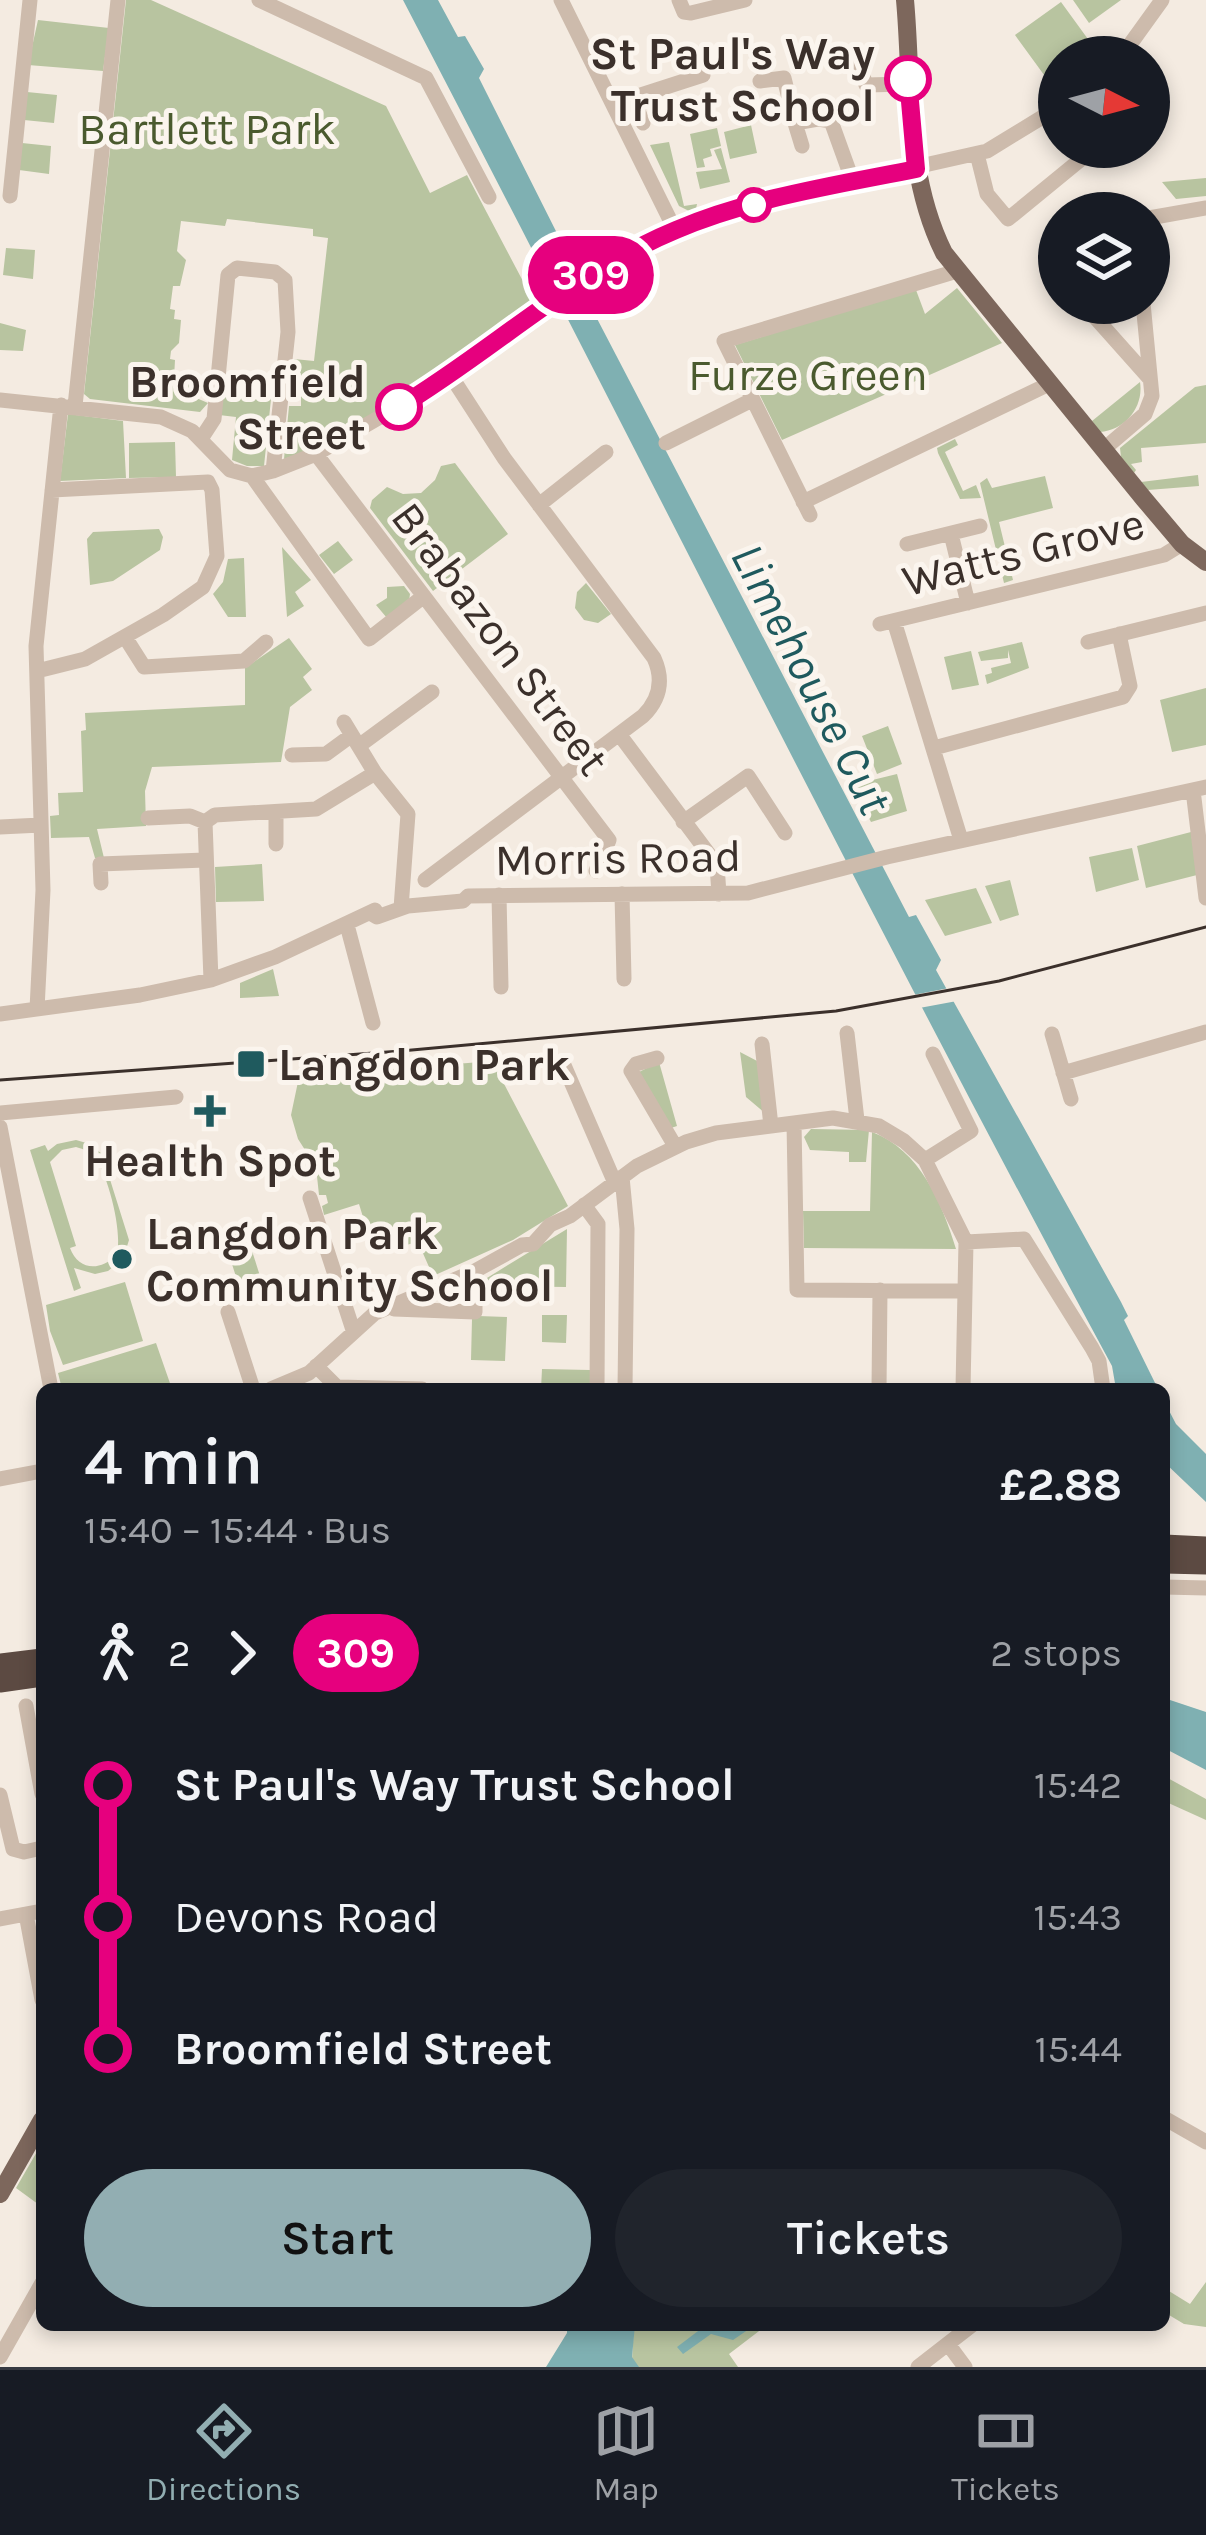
<!DOCTYPE html>
<meta charset="utf-8">
<style>
body{margin:0;font-family:Karla,sans-serif;background:#20242c;color:#f1f3f6;height:100vh;display:flex;flex-direction:column;font-size:45px;white-space:nowrap}
*{box-sizing:border-box;margin:0}
p{font-size:39px;color:#9ea1a6}
.icon{flex:none;width:66px;height:66px;fill:none;stroke:currentColor;stroke-width:2;stroke-linecap:round;stroke-linejoin:round}
.map{position:relative;flex:1;overflow:hidden}
.side{position:absolute;left:36px;top:1383px;width:1134px;height:948px;display:flex;flex-direction:column;background:#171b24;border-radius:18px;box-shadow:0 6px 18px #0003}
.side>*{flex:none}
.badge{padding:0 24px;border-radius:39px;font-size:42px;line-height:78px}
.needle{width:78px;rotate:96deg}
.fabs{position:absolute;left:1038px;top:36px;display:grid;gap:24px}
.fabs a{display:grid;place-items:center;width:132px;height:132px;border-radius:50%;background:#171b24;box-shadow:0 6px 18px #0003;font-size:60px}
.map>.badge{position:absolute;translate:-50% -50%;box-shadow:0 0 0 6px #fff}
.legs{display:flex;align-items:center;gap:18px;height:132px;padding:0 48px;font-size:39px}
.legs p{margin-inline-start:auto}
.overview{display:flex;align-items:center;justify-content:space-between;height:204px;padding:0 48px}
h1{font-size:66px;font-weight:600;line-height:90px}
.cta{display:flex;gap:24px;margin-top:auto;padding:24px 48px}
.cta a{flex:1;height:138px;border-radius:72px;background:#92aeb2;color:#111;font-size:48px;font-weight:600;line-height:138px;text-align:center}
.cta a+a{background:#20242c;color:#f1f3f6}
ul{padding:0 48px;list-style:none}
li{display:flex;align-items:center;gap:42px;height:132px;font-size:45px}
li i{display:grid;place-items:center;width:18px;height:100%;margin:0 15px;background:currentColor}
li i::after{content:'';width:30px;height:30px;margin:-15px;border:9px solid;border-radius:50%;background:#171b24}
li p{margin-inline-start:auto}
li:first-child i{background:linear-gradient(#0000 50%,currentColor 0)}
li:last-child i{background:linear-gradient(currentColor 50%,#0000 0)}
.dock{display:flex;justify-content:space-around;align-items:center;height:168px;border-top:3px solid #363941;background:#171b24;font-size:33px;color:#9ea1a6}
.dock a{display:grid;justify-items:center;gap:6px}
.dock .current{color:#92aeb2}
.map>svg:first-child{display:block}
.green{fill:#b8c4a0;fill-rule:evenodd}
.water{fill:#7fb0b2}
.pier{fill:#f4ebe1}
.lines{fill:none;stroke-linecap:round;stroke-linejoin:round}
.minor{stroke:#cdbbac;stroke-width:15}
.major{stroke:#7d675c;stroke-width:18}
.highway{stroke:#5c4a42;stroke-width:21}
.tram{stroke:#3b302b;stroke-width:3}
.line-1-casing{stroke:#fff;stroke-width:27}
.line-1{stroke:#e6007e;stroke-width:18}
.stop-1-dot{fill:#fff;stroke:#e6007e;stroke-width:6}
.poi-dot{fill:#1f5a5e;stroke:#fbf5ee;stroke-width:4.5}
.labels{text-anchor:middle;stroke-width:10;stroke-linejoin:round;paint-order:stroke}
.stop-label{font-size:45px;font-weight:bold;fill:#3b302b;stroke:#fbf5ee;text-anchor:end}
.park-label{font-size:45px;fill:#4a5a2e;stroke:#fbf5ee}
.street-label{font-size:45px;fill:#3b302b;stroke:#fbf5ee}
.poi-label{font-size:45px;font-weight:bold;fill:#3b302b;stroke:#fbf5ee;text-anchor:start}
.water-label{font-size:48px;font-style:italic;fill:#1f5a5e;stroke:#fbf5ee}
</style>
<div class="map">
<svg width="1206" height="2367" viewBox="0 0 1206 2367">
<rect width="100%" height="100%" fill="#f4ebe1"/>
<!-- green -->
<path class="green" d="M 126,0 L 151,0 L 386,106 L 430,193 L 467,175 L 535,304 C 486,341 437,374 385,406 C 352,427 321,448 284,459 L 289,406 L 301,406 L 301,398 L 291,397 L 294,359 L 314,361 L 328,238 L 313,236 L 313,229 L 227,219 L 225,226 L 181,221 L 177,251 L 186,260 L 180,286 L 173,286 L 170,309 L 175,310 L 174,319 L 181,320 L 179,343 L 171,351 L 170,359 L 175,360 L 174,378 L 207,382 L 206,389 L 195,388 L 194,397 L 208,403 L 200,412 L 90,399 L 84,394 Z
M 1073,0 L 1121,0 L 1089,23 Z
M 1061,2 L 1101,57 L 1059,57 L 1059,87 L 1055,90 L 1015,35 Z
M 38,20 L 109,28 L 103,71 L 28,65 Z
M 27,92 L 57,95 L 54,123 L 24,120 Z
M 751,125 L 757,153 L 730,159 L 724,132 Z
M 717,128 L 721,146 L 710,149 L 712,156 L 703,159 L 705,167 L 697,168 L 690,134 Z
M 669,142 L 684,206 L 697,204 L 695,214 L 679,206 L 650,145 Z
M 22,143 L 51,146 L 49,174 L 19,170 Z
M 721,148 L 730,182 L 700,189 L 696,172 L 722,169 L 714,150 Z
M 1206,178 L 1206,196 L 1176,199 L 1162,182 Z
M 6,248 L 35,250 L 33,279 L 3,275 Z
M 957,288 L 1002,343 L 782,440 L 735,345 L 916,290 L 925,314 Z
M 0,323 L 26,330 L 23,351 L 0,350 Z
M 225,374 L 273,380 L 264,466 L 247,466 L 232,460 L 236,417 L 219,415 Z
M 1140,382 C 1144,407 1125,430 1100,432 L 1092,421 Z
M 1206,385 L 1206,443 L 1141,448 L 1142,462 L 1131,464 L 1136,470 L 1134,473 L 1121,457 L 1120,448 L 1195,387 Z
M 68,414 L 123,421 L 126,478 L 60,481 Z
M 955,439 L 958,445 L 945,452 L 963,491 L 976,485 L 981,498 L 960,499 L 938,453 L 937,448 Z
M 175,442 L 176,477 L 129,478 L 129,443 Z
M 455,463 L 508,534 L 433,591 L 370,508 L 372,500 L 387,487 L 403,494 L 421,493 L 435,480 L 441,466 Z
M 1198,475 L 1199,486 L 1148,490 L 1141,482 Z
M 1045,476 L 1053,508 L 999,522 L 1013,580 L 1004,583 L 980,483 L 987,478 L 992,488 Z
M 159,529 L 163,537 L 160,550 L 113,581 L 90,585 L 87,539 L 93,532 Z
M 338,541 L 353,560 L 334,574 L 319,555 Z
M 282,547 L 311,580 L 295,592 L 304,606 L 287,617 Z
M 244,558 L 246,617 L 228,617 L 213,594 L 223,582 L 228,559 Z
M 586,583 L 611,614 L 598,623 L 584,620 L 575,608 L 577,592 Z
M 404,586 L 410,594 L 409,601 L 387,618 L 376,605 L 387,598 L 387,587 Z
M 289,638 L 312,669 L 303,677 L 312,690 L 290,707 L 281,762 L 152,767 L 145,791 L 146,826 L 97,829 L 104,858 L 95,858 L 89,837 L 51,838 L 50,816 L 59,815 L 58,793 L 83,792 L 81,731 L 86,730 L 85,713 L 245,705 L 245,668 Z
M 1022,642 L 1029,668 L 987,684 L 985,675 L 992,673 L 991,668 L 1011,663 L 1008,650 L 1008,658 L 981,661 L 978,652 Z
M 971,651 L 979,685 L 952,690 L 944,657 Z
M 1206,688 L 1206,745 L 1172,752 L 1160,700 Z
M 888,726 L 902,764 L 877,774 L 862,736 Z
M 897,774 L 907,811 L 871,822 L 852,785 Z
M 1191,832 L 1197,875 L 1146,888 L 1137,846 Z
M 1132,848 L 1139,880 L 1096,892 L 1089,857 Z
M 262,864 L 264,901 L 216,902 L 215,867 Z
M 1010,880 L 1019,915 L 1000,921 L 985,886 Z
M 976,888 L 992,923 L 945,936 L 925,900 Z
M 273,969 L 279,996 L 240,998 L 240,983 Z
M 740,1052 L 759,1062 L 765,1113 L 746,1097 Z
M 492,1061 L 568,1206 L 513,1240 L 433,1276 L 418,1242 L 374,1253 L 359,1204 L 324,1215 L 322,1206 L 328,1203 L 326,1195 L 319,1195 L 316,1167 L 298,1139 L 291,1115 L 299,1077 Z
M 659,1062 L 677,1126 L 671,1128 L 637,1073 Z
M 811,1129 L 869,1130 L 866,1162 L 849,1162 L 849,1152 L 810,1150 L 804,1137 Z
M 872,1132 C 920,1150 942,1203 956,1249 L 804,1248 L 803,1211 L 870,1211 Z
M 76,1140 L 90,1144 L 102,1154 L 129,1240 L 123,1259 L 108,1271 L 95,1274 L 74,1268 L 81,1288 L 74,1291 L 30,1150 L 45,1145 L 48,1151 L 57,1144 ZM 76,1147 C 85,1150 88,1150 94,1157 C 108,1172 124,1237 116,1255 C 100,1272 78,1270 70,1248 L 76,1246 L 50,1162 L 62,1150 Z
M 567,1229 L 566,1287 L 481,1286 L 482,1281 Z
M 247,1235 L 260,1276 L 238,1283 L 225,1242 Z
M 125,1282 L 143,1341 L 63,1365 L 50,1331 L 46,1305 Z
M 542,1315 L 567,1315 L 566,1343 L 542,1342 Z
M 478,1316 L 507,1317 L 505,1361 L 471,1360 L 472,1319 Z
M 156,1343 L 172,1389 L 62,1389 L 58,1373 Z
M 542,1369 L 590,1370 L 590,1389 L 541,1389 Z
M 1164,1776 L 1206,1799 L 1206,1820 L 1164,1801 Z
M 42,2143 L 42,2207 L 16,2188 Z
M 1206,2282 L 1206,2327 L 1184,2324 L 1164,2312 L 1164,2288 L 1190,2304 Z
M 634,2325 L 642,2330 L 644,2325 L 767,2325 L 729,2354 L 738,2367 L 638,2367 L 632,2360 Z"/>
<!-- water -->
<path class="water" d="M 403,0 L 438,0 L 458,37 L 465,36 L 484,69 L 479,78 L 576,271 L 582,298 L 592,309 L 909,917 L 916,915 L 941,960 L 936,970 L 1121,1302 L 1128,1316 L 1124,1320 L 1158,1389 L 1116,1389 L 1112,1366 C 868,914 640,455 403,0 Z
M 1164,1401 L 1176,1424 L 1206,1454 L 1206,1502 L 1164,1462 Z
M 1164,1698 L 1206,1712 L 1206,1770 L 1164,1748 Z
M 567,2325 L 635,2325 L 632,2357 L 639,2367 L 546,2367 L 567,2333 Z
M 706,2325 L 755,2325 L 733,2340 L 711,2334 L 683,2354 L 677,2347 Z"/>
<!-- pier -->
<path class="pier" d="M 949,988 L 957,1001 L 914,1009 L 908,996 Z"/>
<g class="lines">
<!-- minor -->
<path class="minor" d="M 259,0 L 426,78 L 489,197
M 561,0 L 675,230
M 679,0 L 684,12 L 691,13 L 745,0
M 855,52 L 866,85 L 908,84
M 1121,57 L 1162,0
M 760,81 L 784,78 L 795,123 L 818,119 L 831,121 L 853,182
M 633,98 L 643,123
M 613,104 L 703,75
M 795,123 L 802,146
M 977,154 L 987,194 L 1008,219 L 1096,147
M 10,196 L 30,0
M 1149,218 L 1206,208
M 1085,306 L 1150,379
M 0,400 L 161,417 L 192,431 L 230,470 L 252,476 L 273,471 L 316,454 L 451,376 L 595,272 L 675,230 L 769,200 L 987,151 L 1059,107
M 75,406 L 118,0
M 201,439 L 214,419 L 228,275 L 237,268 L 275,272 L 285,280 L 288,332 L 273,471
M 666,443 L 752,400
M 1104,449 L 1145,414 L 1152,396 L 1143,303
M 316,454 L 609,840 L 596,871
M 252,476 L 369,639 L 424,596
M 803,502 L 1049,384
M 539,505 L 606,452
M 810,515 L 724,341 L 957,271
M 951,534 L 968,603
M 907,544 L 980,526
M 894,621 L 961,840
M 880,624 L 1164,555 L 1182,544
M 125,637 L 144,667 L 244,661 L 266,642
M 1088,642 L 1206,613
M 37,671 L 85,659 L 163,615 L 203,587 L 217,556 L 212,490 L 208,482 L 52,490
M 344,722 L 375,773
M 619,734 L 717,865 L 719,894
M 360,745 L 432,692
M 934,748 L 1123,697 L 1130,686 L 1119,634
M 292,755 L 326,754 L 352,735
M 375,773 L 408,814 L 401,908
M 1193,790 L 1206,898
M 276,813 L 276,844
M 148,818 L 190,816 L 205,822
M 205,822 L 215,815 L 316,809 L 375,773
M 205,822 L 211,980
M 683,822 L 748,776 L 785,833
M 0,827 L 41,825
M 425,880 L 643,716 C 660,699 664,680 654,658 L 504,458 L 451,376
M 101,883 L 100,864 L 205,860
M 622,894 L 624,979
M 499,895 L 501,987
M 372,914 L 377,917 L 408,906 L 463,901 L 468,896 L 748,893 L 887,857 L 1206,787
M 347,925 L 373,1023
M 37,1009 L 43,890 L 36,646 L 61,405
M 0,1014 L 140,995 L 211,980 L 275,957 L 375,910
M 847,1033 L 857,1120
M 1052,1034 L 1071,1099
M 762,1044 L 771,1126
M 657,1058 L 636,1064 L 631,1071 L 675,1146
M 563,1063 L 615,1183
M 1063,1073 L 1206,1032
M 0,1113 L 176,1097
M 794,1123 L 797,1290 L 964,1291
M 0,1127 L 51,1389
M 925,1160 L 971,1131 L 933,1054
M 622,1177 L 627,1229 L 625,1389
M 310,1198 L 353,1330
M 584,1205 L 598,1224 L 597,1389
M 966,1242 L 1024,1239 L 1092,1348 L 1099,1361 L 1103,1389
M 394,1309 L 475,1312 L 475,1286
M 228,1312 L 253,1389
M 316,1366 L 337,1387 L 422,1389
M 271,1389 L 309,1373 L 375,1313 L 473,1272 L 522,1245 L 533,1244 L 550,1225 L 570,1216 L 637,1166 L 686,1142 L 716,1133 L 833,1118 L 879,1126 L 904,1141 L 925,1160 L 966,1242 L 963,1389
M 879,1389 L 880,1290
M 0,1479 L 42,1471
M 1164,1587 L 1206,1588
M 26,1706 L 42,1794
M 0,1795 L 13,1849 L 24,1852 L 42,1848
M 26,1914 L 42,2000
M 0,1919 L 42,1911
M 1164,2118 L 1206,2142
M 948,2344 L 965,2367
M 0,2357 L 42,2283
M 918,2367 L 972,2325"/>
<!-- major -->
<path class="major" d="M 905,0 C 913,87 904,172 944,253 L 1144,499 L 1182,544 L 1206,562
M 0,2194 L 42,2120"/>
<!-- highway -->
<path class="highway" d="M 1164,1545 L 1206,1547
M 1164,1563 L 1206,1564
M 0,1664 L 42,1659
M 0,1682 L 42,1676"/>
<!-- tram -->
<path class="tram" d="M 0,1080 L 401,1051 L 836,1011 L 999,981 L 1206,927"/>
</g>
<g class="lines">
<!-- line-1 casing -->
<g class="line-1-casing">
<path id="line-1" d="M 399,407 C 491,352 576,271 676,230 C 751,198 836,185 916,169 L 908,79"/>
</g>
<!-- line-1 -->
<use href="#line-1" class="line-1"/>
</g>
<!-- markers -->
<g class="stop-1-dot">
<circle cx="908" cy="79" r="21"/>
<circle cx="754" cy="205" r="15"/>
<circle cx="399" cy="407" r="21"/>
</g>
<g class="poi-dot">
<rect x="236" y="1049" width="30" height="30" rx="6"/>
<path d="M204 1093h12v12h12v12h-12v12h-12v-12h-12v-12h12z"/>
<circle cx="122" cy="1259" r="12"/>
</g>
<g class="labels">
<!-- stop labels -->
<g class="stop-label">
<text x="875" y="69">St Paul's Way<tspan x="875" dy="52">Trust School</tspan></text>
<text x="366" y="397">Broomfield<tspan x="366" dy="52">Street</tspan></text>
</g>
<!-- park labels -->
<g class="park-label">
<text x="207" y="144">Bartlett Park</text>
<text x="808" y="390">Furze Green</text>
</g>
<!-- street labels -->
<g class="street-label">
<text transform="translate(1023 551) rotate(-14)" y="16">Watts Grove</text>
<text transform="translate(501 638) rotate(53)" y="16">Brabazon Street</text>
<text transform="translate(618 857) rotate(-1)" y="16">Morris Road</text>
</g>
<!-- poi labels -->
<g class="poi-label">
<text x="278" y="1080">Langdon Park</text>
<text x="210" y="1176" text-anchor="middle">Health Spot</text>
<text x="146" y="1249">Langdon Park<tspan x="146" dy="52">Community School</tspan></text>
</g>
<!-- water labels -->
<g class="water-label">
<text transform="translate(812 678) rotate(63)" y="17">Limehouse Cut</text>
</g>
</g>
</svg>
<div class="fabs">
<a><svg class="needle" viewBox="-14 -14 28 28"><path d="M0-13l5 13h-10z" fill="#e53935"/><path d="M0 13l5-13h-10z" fill="#9ea1a6"/></svg></a>
<a><svg class="icon" aria-label="layers" viewBox="0 0 24 24"><path d="M12 4l9 5-9 5-9-5zM3 14l9 5 9-5"/></svg></a>
</div>
<b class="badge" style="left:591px;top:275px;background:#e6007e;color:#fff">309</b>
<section class="side">
<div class="overview"><div><h1>4 min</h1><p>15:40 – 15:44 · Bus</p></div><b>£2.88</b></div>
<div class="legs"><svg class="icon" aria-label="walk" viewBox="0 0 24 24"><circle cx="13" cy="4" r="2"/><path d="M13 8l-2 6 4 7M11 14l-3 7M7 12l3-4h3l4 4"/></svg>2<svg class="icon" aria-label="forward" viewBox="0 0 24 24"><path d="M9 5l7 7-7 7"/></svg><b class="badge" style="background:#e6007e;color:#fff">309</b><p>2 stops</p></div>
<ul>
<li><i style="color:#e6007e"></i><b>St Paul's Way Trust School</b><p>15:42</p></li>
<li><i style="color:#e6007e"></i><span>Devons Road</span><p>15:43</p></li>
<li><i style="color:#e6007e"></i><b>Broomfield Street</b><p>15:44</p></li>
</ul>
<div class="cta"><a>Start</a><a>Tickets</a></div>
</section>
</div>
<nav class="dock">
<a class="current"><svg class="icon" aria-label="directions" viewBox="0 0 24 24"><path d="M12 3l9 9-9 9-9-9zM9 14v-3h6M13 9l2 2-2 2"/></svg>Directions</a>
<a><svg class="icon" aria-label="map" viewBox="0 0 24 24"><path d="M3 6l6-2 6 2 6-2v14l-6 2-6-2-6 2zM9 4v14M15 6v14"/></svg>Map</a>
<a><svg class="icon" aria-label="tickets" viewBox="0 0 24 24"><path d="M3 7h18v10H3zM15 7v10"/></svg>Tickets</a>
</nav>
